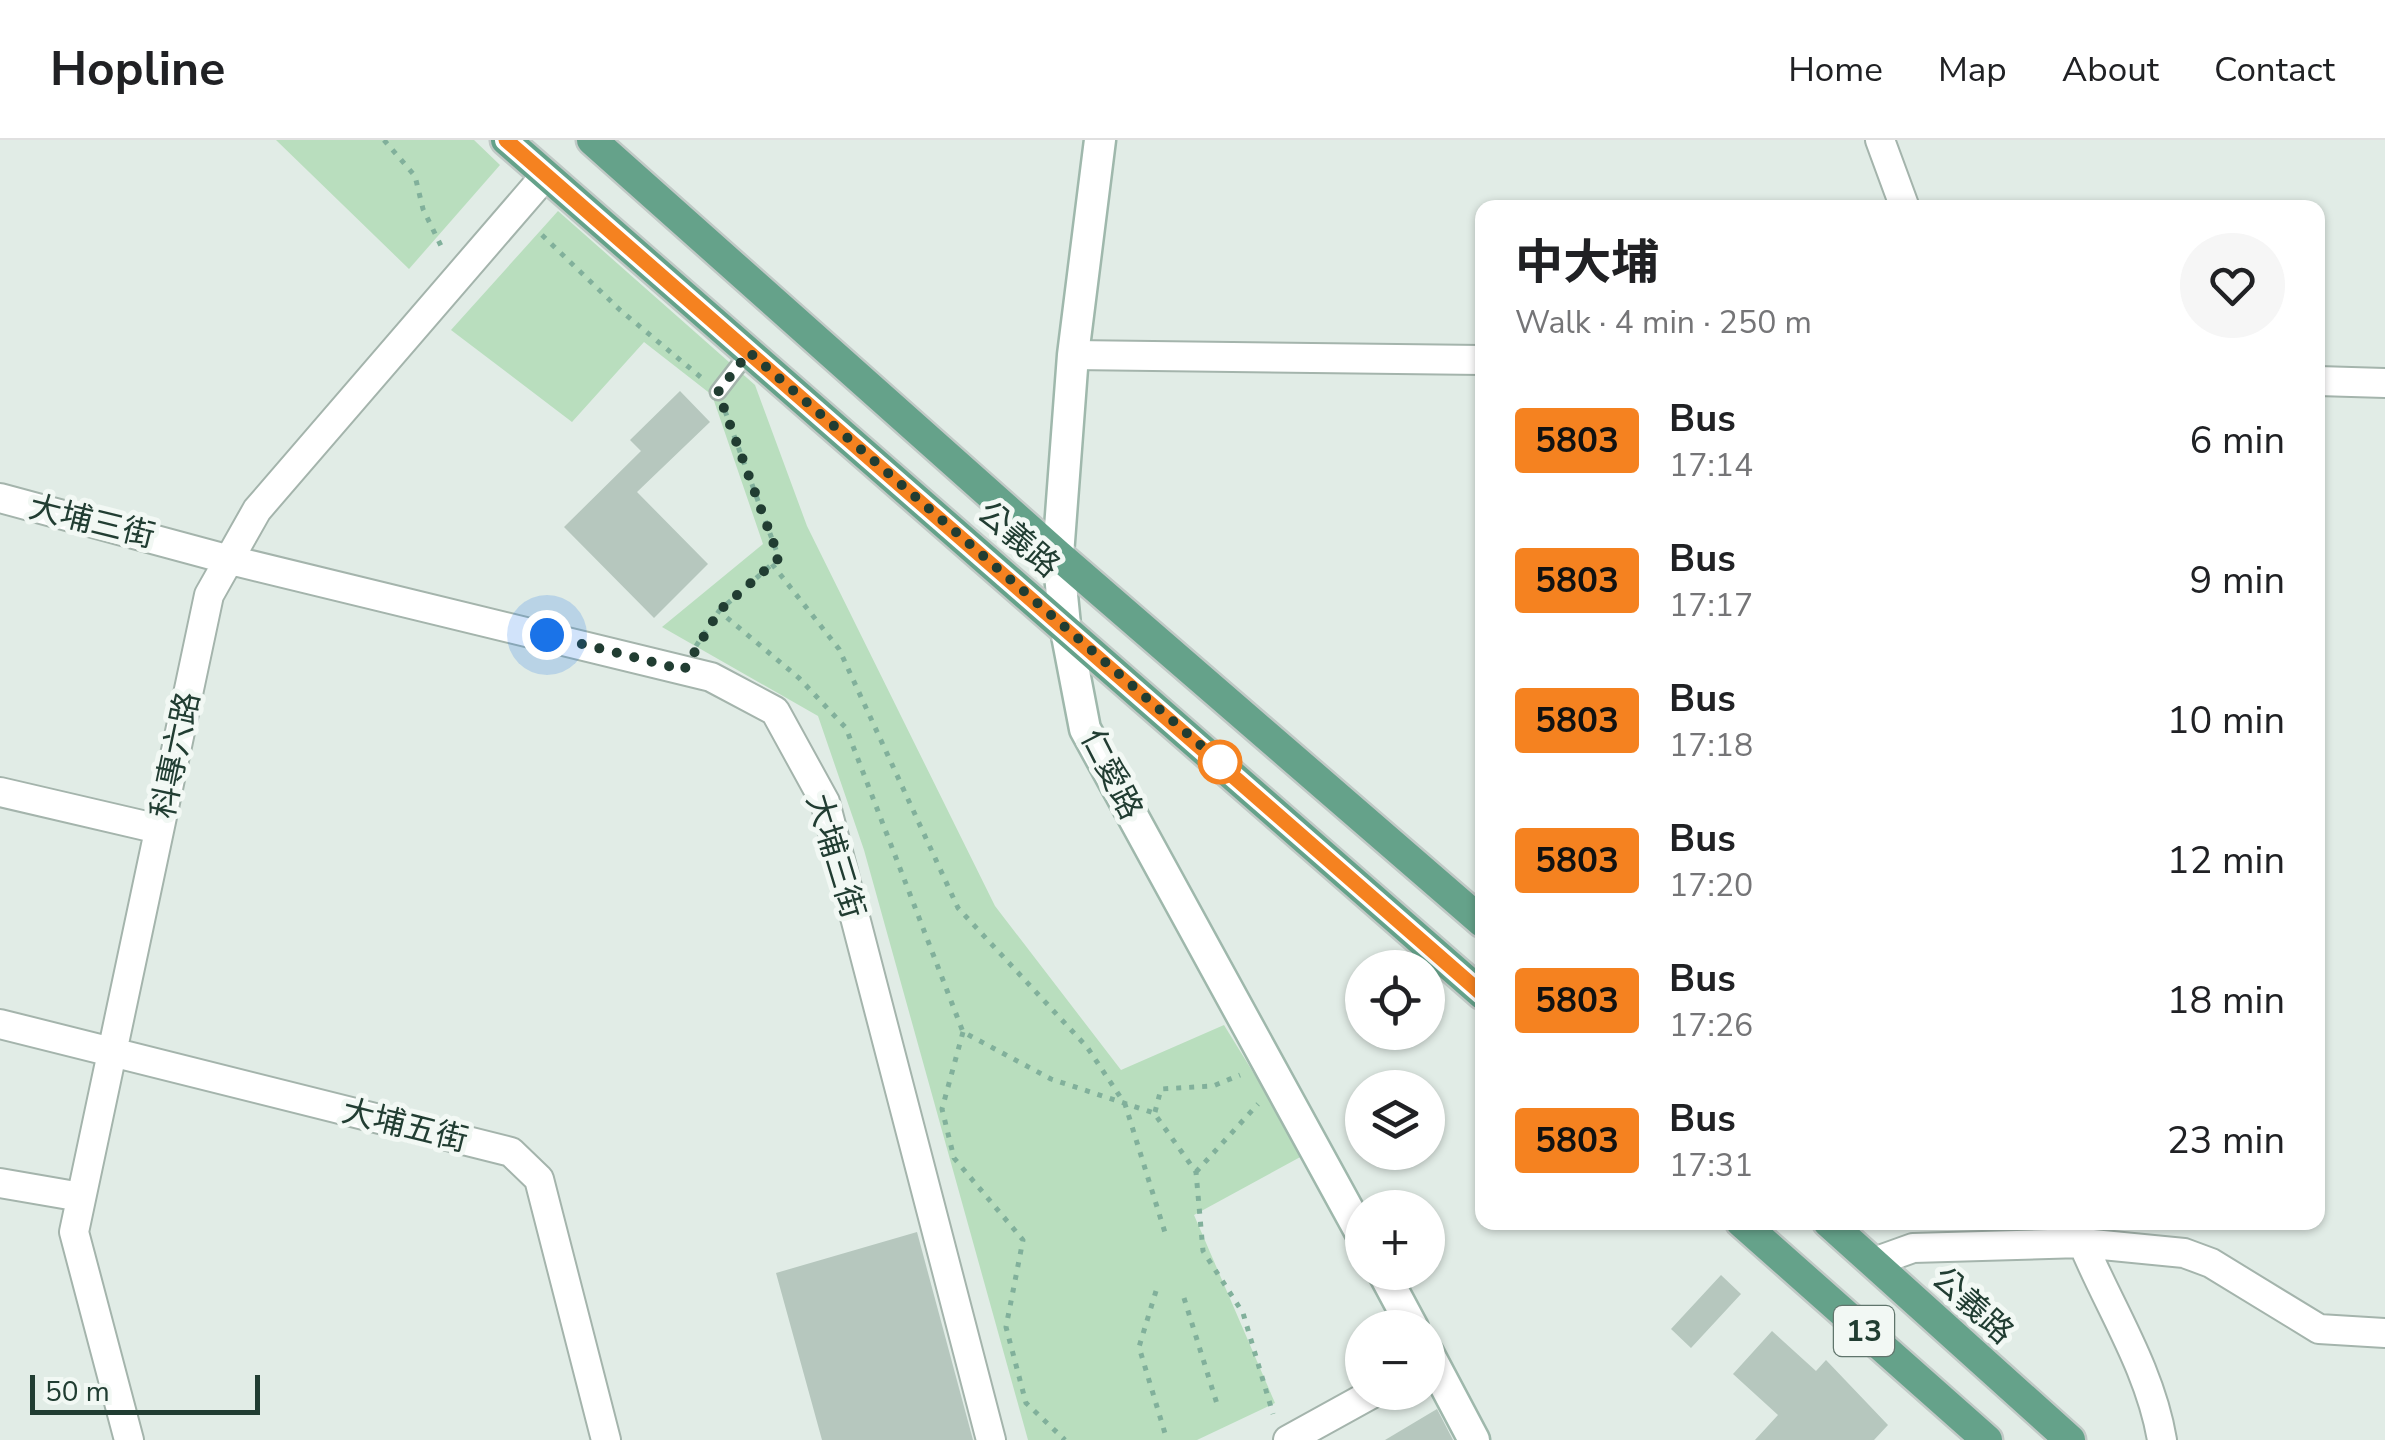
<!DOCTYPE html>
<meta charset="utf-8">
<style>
body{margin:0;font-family:"Nunito Sans","Noto Sans TC",sans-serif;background:#f6f6f6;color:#202124;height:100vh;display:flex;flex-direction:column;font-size:38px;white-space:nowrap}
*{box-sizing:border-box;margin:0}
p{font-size:32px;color:#757577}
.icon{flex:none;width:55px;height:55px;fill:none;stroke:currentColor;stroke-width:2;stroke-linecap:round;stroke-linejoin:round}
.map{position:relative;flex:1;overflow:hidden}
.sheet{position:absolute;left:1475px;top:60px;width:850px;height:1030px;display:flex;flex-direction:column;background:#fff;border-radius:20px;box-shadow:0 2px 8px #0004}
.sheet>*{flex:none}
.badge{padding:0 20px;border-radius:8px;font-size:35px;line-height:65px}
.buttons{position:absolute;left:1345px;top:810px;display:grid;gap:20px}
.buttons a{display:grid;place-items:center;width:100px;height:100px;border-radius:50%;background:#fff;box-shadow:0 2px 8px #0004;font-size:50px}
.scale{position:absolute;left:30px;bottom:25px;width:230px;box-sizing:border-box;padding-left:10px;border:5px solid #213d32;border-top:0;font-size:28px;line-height:35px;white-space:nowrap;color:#213d32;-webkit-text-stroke:8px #f2f8f4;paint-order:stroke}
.you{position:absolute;width:50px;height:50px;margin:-25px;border:8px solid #fff;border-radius:50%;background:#1a73e8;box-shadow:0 0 0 15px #1a73e833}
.map>.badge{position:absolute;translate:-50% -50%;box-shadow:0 0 0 5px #fff}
.round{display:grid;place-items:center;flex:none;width:105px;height:105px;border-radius:52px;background:#f6f6f6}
.overview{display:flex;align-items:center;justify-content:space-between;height:170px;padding:0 40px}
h1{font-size:48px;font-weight:700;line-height:75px}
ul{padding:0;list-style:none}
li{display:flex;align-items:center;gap:30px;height:140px;padding:0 40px}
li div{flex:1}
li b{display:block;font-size:38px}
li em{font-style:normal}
li .badge{min-width:110px;font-weight:700;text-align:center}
header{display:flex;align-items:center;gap:60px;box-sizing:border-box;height:140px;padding:0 50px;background:#fff;border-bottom:2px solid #e0e0e0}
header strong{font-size:48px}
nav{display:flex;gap:55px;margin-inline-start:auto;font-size:35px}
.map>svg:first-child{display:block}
.green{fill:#b9debe}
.building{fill:#b6c7be}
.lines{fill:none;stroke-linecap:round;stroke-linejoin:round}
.lane-casing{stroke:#a4b4ac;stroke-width:19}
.street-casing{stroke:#a4b4ac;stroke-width:32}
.secondary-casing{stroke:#9fb8ac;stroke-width:35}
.primary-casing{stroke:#c1c9c6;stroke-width:35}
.path{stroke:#81b09b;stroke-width:5;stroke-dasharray:5 8;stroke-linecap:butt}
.lane{stroke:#fff;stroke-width:14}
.street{stroke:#fff;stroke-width:28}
.secondary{stroke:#fff;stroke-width:30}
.primary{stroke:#65a28a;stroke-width:30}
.line-casing{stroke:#fff;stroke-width:22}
.line{stroke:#f58220;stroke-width:15}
.walk{stroke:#213d32;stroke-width:10;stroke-dasharray:0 18}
.stop-dot{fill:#fff;stroke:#f58220;stroke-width:5}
.labels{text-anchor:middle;stroke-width:10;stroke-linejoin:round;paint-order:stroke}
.shield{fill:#f2f8f4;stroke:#60756c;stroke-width:2.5}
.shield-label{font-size:30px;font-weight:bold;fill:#213d32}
.street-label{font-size:32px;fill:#213d32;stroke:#f2f8f4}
</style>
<header>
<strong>Hopline</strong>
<nav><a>Home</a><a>Map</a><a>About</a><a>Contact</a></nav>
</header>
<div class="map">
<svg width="2385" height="1300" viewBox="0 0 2385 1300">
<rect width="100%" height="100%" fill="#e1ece6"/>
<!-- green -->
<path class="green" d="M 276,0 L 474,0 L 500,25 L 409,129 Z
M 558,71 L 755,245 L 807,386 L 995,766 L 1121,930 L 1224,885 L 1304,1015 L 1194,1075 L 1275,1263 L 1197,1300 L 1028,1300 L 864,710 L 818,576 L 662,487 L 763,404 L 712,255 L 644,202 L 572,282 L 451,190 Z"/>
<!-- building -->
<path class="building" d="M 680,251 L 710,282 L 637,352 L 708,424 L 654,478 L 564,387 L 641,311 L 630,300 Z
M 917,1092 L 973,1300 L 822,1300 L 776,1133 Z
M 1721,1135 L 1741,1154 L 1691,1208 L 1671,1189 Z
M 1772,1191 L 1816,1231 L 1826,1220 L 1888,1285 L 1874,1300 L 1755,1300 L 1778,1275 L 1733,1234 Z
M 1437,1269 L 1453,1300 L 1385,1300 Z"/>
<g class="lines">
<!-- lane casing -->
<g class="lane-casing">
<path id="lane" d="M 718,252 L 749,212"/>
</g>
<!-- street casing -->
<g class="street-casing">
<path id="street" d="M 1880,0 L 1905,68
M 1073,215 L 1482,220
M 2318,241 L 2385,243
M 0,358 L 230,420 L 711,537 L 775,571 L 825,662 L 991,1300
M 0,652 L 159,689
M 0,884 L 511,1012 L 539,1039 L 606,1300
M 0,1043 L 81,1057
M 2074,1082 C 2101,1155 2149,1222 2162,1300
M 1874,1122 L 1913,1108 L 2082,1103 L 2184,1113 L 2211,1123 L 2319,1189 L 2385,1193
M 129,1300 L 74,1092 L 209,455 L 257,370 L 545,36
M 1288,1300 L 1375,1252"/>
</g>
<!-- secondary casing -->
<g class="secondary-casing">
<path id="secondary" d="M 1100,0 L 1073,215 L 1058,415 L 1065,485 L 1085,589 L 1362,1095
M 1383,1132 L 1413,1188
M 1428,1213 L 1474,1300"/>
</g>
<!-- primary casing -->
<g class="primary-casing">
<path id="primary" d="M 506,0 L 1482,854
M 592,0 L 1058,415 L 1482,782
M 1741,1082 L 1987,1300
M 1828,1082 L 2070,1300"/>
</g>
<!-- path -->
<path class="path" d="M 384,0 L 415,36 L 423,69 L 442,108
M 542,95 L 620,170 L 703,239
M 725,271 L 779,418 L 719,471 L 799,538 L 846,588 L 963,892 L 1051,939 L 1154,973 L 1196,1032 L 1203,1111 L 1243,1173 L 1273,1274
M 772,424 L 839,509 L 958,768 L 1087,907 L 1125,964 L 1167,1099
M 696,506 L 719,471
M 963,892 L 942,969 L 954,1018 L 1023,1100 L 1006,1187 L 1026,1263 L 1065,1300
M 1155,972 L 1161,949 L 1213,946 L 1240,935
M 1196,1032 L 1258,964
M 1156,1151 L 1139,1207 L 1167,1300
M 1184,1158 L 1217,1264"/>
<!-- lane -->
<use href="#lane" class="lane"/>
<!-- street -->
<use href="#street" class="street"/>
<!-- secondary -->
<use href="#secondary" class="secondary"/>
<!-- primary -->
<use href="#primary" class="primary"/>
</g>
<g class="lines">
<!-- line casing -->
<g class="line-casing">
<path id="line" d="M 506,0 L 1482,854"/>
</g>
<!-- line -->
<use href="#line" class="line"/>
<!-- walk -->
<path class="walk" d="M 547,495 L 684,530 L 719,471 L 779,418 L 718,252 L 749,212 L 1220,622"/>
</g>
<!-- markers -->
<circle class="stop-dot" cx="1220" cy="622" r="20"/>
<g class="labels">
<!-- shield labels -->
<rect class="shield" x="1834" y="1166" width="60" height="50" rx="8"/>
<g class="shield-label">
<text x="1864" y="1201">13</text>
</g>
<!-- street labels -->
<g class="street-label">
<text transform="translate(92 381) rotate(14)" y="11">大埔三街</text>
<text transform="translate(1019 399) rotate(41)" y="11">公義路</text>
<text transform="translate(175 615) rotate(-78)" y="11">科專六路</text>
<text transform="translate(1112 634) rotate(63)" y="11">仁愛路</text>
<text transform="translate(836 716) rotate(73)" y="11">大埔三街</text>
<text transform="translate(405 985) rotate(14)" y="11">大埔五街</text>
<text transform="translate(1973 1165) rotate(42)" y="11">公義路</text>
</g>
</g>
</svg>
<div class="buttons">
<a><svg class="icon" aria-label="locate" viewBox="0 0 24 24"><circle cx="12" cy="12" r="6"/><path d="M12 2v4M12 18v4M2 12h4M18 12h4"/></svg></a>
<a><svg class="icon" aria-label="layers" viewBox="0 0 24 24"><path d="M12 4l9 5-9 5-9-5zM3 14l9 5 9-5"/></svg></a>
<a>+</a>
<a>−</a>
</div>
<div class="scale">50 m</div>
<div class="you" style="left:547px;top:495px"></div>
<section class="sheet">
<div class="overview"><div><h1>中大埔</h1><p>Walk · 4 min · 250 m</p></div><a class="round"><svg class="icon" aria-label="heart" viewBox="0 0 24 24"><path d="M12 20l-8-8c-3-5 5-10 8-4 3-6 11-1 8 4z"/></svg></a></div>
<ul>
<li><span class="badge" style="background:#f58220;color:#111">5803</span><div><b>Bus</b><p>17:14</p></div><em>6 min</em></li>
<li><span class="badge" style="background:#f58220;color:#111">5803</span><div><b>Bus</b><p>17:17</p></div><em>9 min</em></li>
<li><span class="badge" style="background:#f58220;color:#111">5803</span><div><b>Bus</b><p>17:18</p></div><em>10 min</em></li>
<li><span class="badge" style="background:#f58220;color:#111">5803</span><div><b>Bus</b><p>17:20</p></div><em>12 min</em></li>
<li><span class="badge" style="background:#f58220;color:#111">5803</span><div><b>Bus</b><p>17:26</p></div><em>18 min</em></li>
<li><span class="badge" style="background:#f58220;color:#111">5803</span><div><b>Bus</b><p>17:31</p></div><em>23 min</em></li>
</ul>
</section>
</div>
